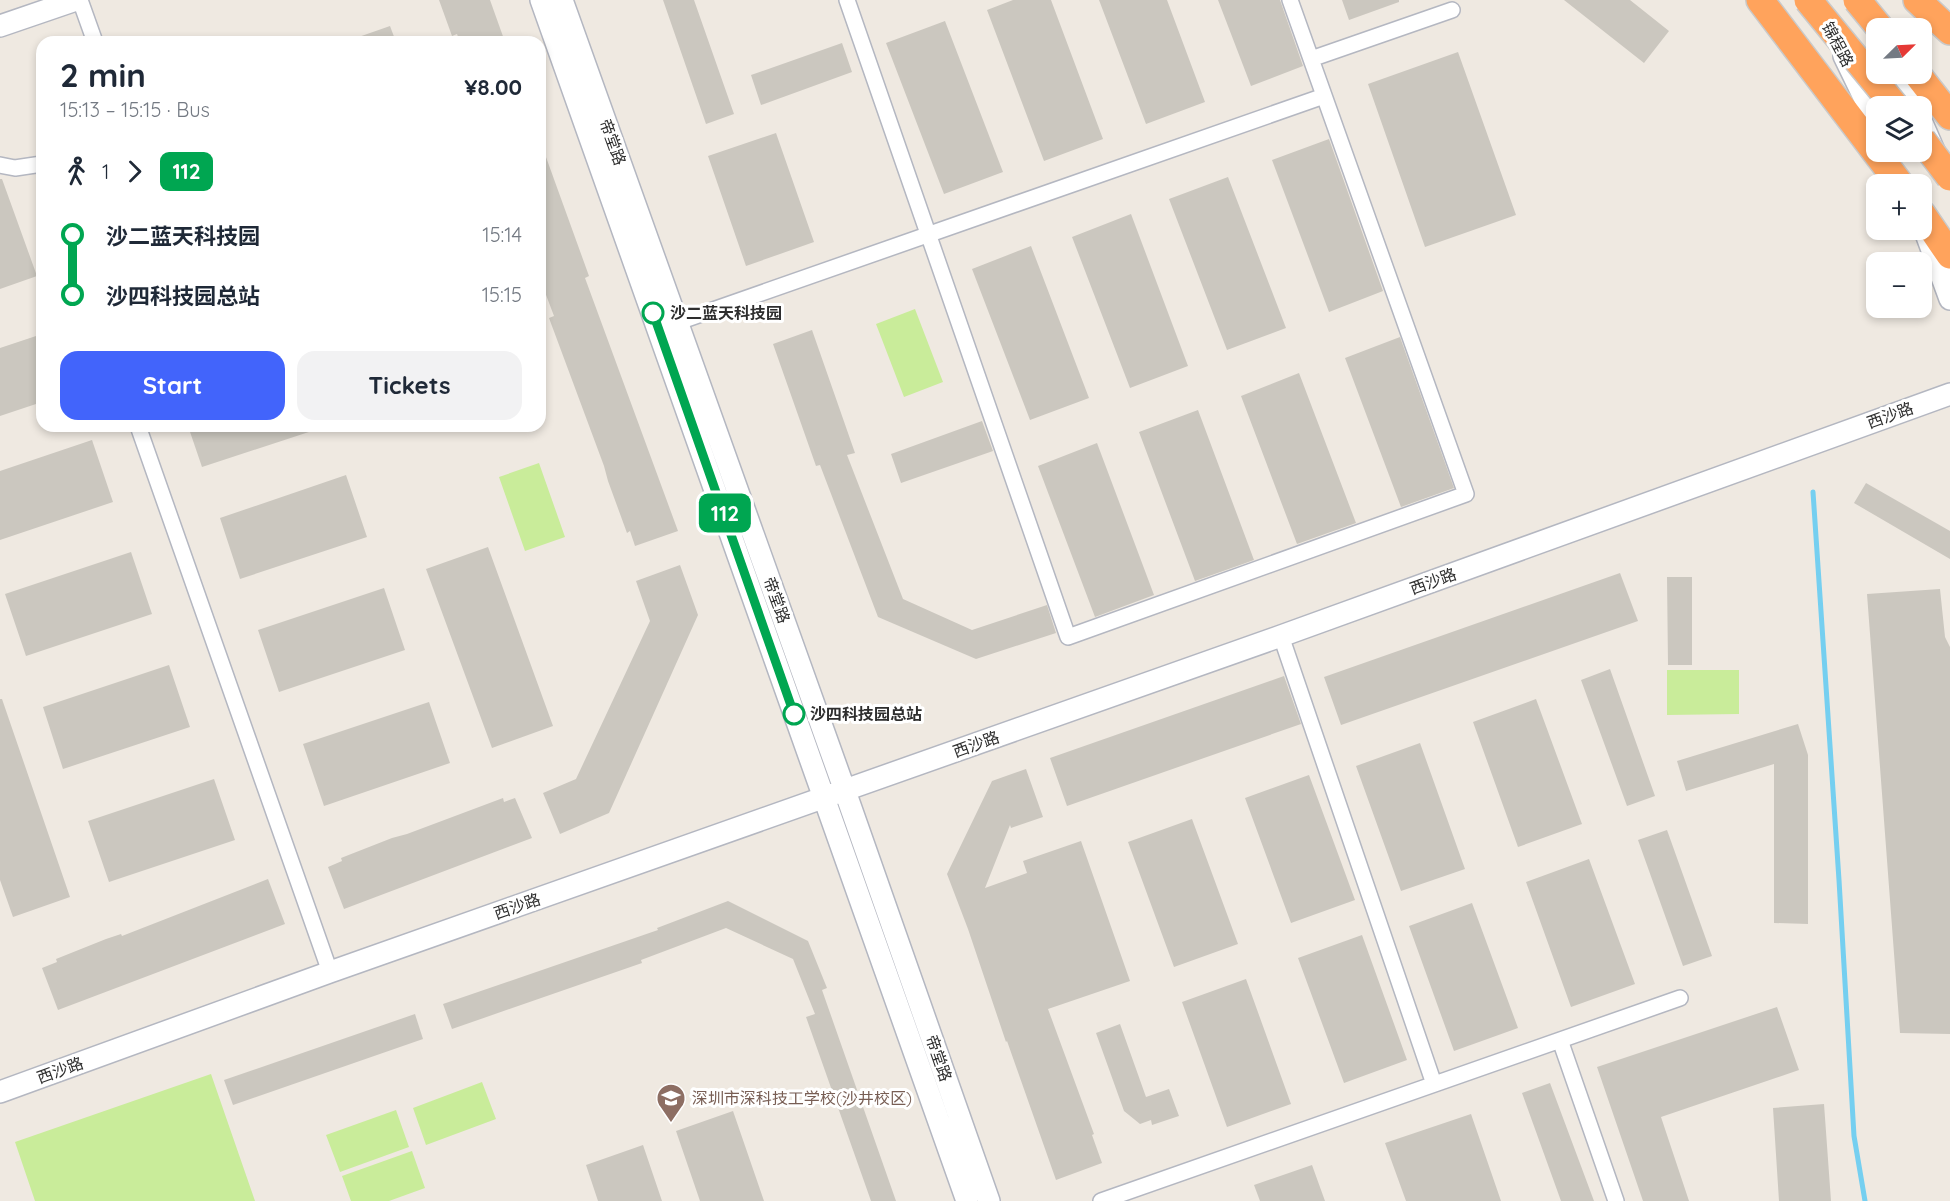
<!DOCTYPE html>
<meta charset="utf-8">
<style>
body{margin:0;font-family:Quicksand,"Noto Sans SC",sans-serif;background:#f2f2f3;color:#1f2937;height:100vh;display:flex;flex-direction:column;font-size:22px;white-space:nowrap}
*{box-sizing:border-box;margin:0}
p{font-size:20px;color:#747a83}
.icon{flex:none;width:33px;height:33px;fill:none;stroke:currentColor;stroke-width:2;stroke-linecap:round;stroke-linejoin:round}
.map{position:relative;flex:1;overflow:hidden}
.panel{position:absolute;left:36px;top:36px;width:510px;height:396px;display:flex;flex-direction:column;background:#fff;border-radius:18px;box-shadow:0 3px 9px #0003}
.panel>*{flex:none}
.badge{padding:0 12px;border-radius:9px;font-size:21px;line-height:39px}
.needle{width:39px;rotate:66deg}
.fabs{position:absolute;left:1866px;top:18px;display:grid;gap:12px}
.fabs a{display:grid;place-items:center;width:66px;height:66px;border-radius:12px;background:#fff;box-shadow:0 3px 9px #0003;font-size:30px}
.map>.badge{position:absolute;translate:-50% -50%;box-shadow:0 0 0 3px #fff}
.legs{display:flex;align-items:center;gap:9px;height:66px;padding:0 24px;font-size:20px}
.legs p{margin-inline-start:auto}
.summary{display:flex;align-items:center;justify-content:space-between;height:102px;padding:0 24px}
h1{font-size:33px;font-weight:700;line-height:45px}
.action{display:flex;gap:12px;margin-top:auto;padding:12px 24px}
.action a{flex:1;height:69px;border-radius:18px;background:#4264fb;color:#fff;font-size:24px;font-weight:700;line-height:69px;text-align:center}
.action a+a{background:#f2f2f3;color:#1f2937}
ul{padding:0 24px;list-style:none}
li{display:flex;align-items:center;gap:21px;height:60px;font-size:22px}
li i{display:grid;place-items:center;width:9px;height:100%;margin:0 8px;background:currentColor}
li i::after{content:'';width:15px;height:15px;margin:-8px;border:4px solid;border-radius:50%;background:#fff}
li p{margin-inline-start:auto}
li:first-child i{background:linear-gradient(#0000 50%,currentColor 0)}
li:last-child i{background:linear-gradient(currentColor 50%,#0000 0)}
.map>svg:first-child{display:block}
.pitch{fill:#c9ec9a}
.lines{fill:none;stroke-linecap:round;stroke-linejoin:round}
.stream{stroke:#75cff0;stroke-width:5}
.building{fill:#cbc7bf}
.street-casing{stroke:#b4b7c1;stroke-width:18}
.secondary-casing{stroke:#b4b7c1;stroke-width:24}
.highway-casing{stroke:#c9c9c9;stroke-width:30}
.street{stroke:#fff;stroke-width:15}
.secondary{stroke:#fff;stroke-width:21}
.highway{stroke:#ffa35c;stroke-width:27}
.highway-bridge-casing{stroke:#c9c9c9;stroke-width:30;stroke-linecap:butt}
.highway-bridge{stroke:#ffa35c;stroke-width:27}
.line-1-casing{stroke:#fff;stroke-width:14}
.line-1{stroke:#00a651;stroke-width:9}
.stop-1-dot{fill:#fff;stroke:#00a651;stroke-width:3}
.labels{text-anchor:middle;stroke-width:6;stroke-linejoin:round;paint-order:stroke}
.street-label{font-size:16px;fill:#2e2e2e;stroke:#fff}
.stop-label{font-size:16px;font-weight:bold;fill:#2e2e2e;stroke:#fff;text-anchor:start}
.education-label{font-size:16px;fill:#785e54;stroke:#fff;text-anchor:start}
</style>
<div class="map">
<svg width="1950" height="1201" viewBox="0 0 1950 1201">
<rect width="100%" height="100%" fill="#efe9e1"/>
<!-- pitch -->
<path class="pitch" d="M 915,309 L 943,382 L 904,397 L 876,324 Z
M 539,463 L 565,537 L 525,551 L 499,477 Z
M 1667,670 L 1739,670 L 1739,714 L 1667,715 Z
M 211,1074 L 255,1201 L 35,1201 L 15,1142 Z
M 482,1082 L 496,1119 L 426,1145 L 413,1108 Z
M 396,1110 L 409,1147 L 340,1172 L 326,1135 Z
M 412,1151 L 425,1188 L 389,1201 L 351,1201 L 342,1176 Z"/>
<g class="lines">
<!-- stream -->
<path class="stream" d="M 1813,492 L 1839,880 L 1854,1136 L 1865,1201"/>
</g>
<!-- building -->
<path class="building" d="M 439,0 L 490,0 L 505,42 L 460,42 L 457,34 L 452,36 Z
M 663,0 L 694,0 L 734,114 L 706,124 Z
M 1013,0 L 1051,0 L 1103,139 L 1044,161 L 987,10 Z
M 1099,0 L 1167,0 L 1205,102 L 1146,124 Z
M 1218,0 L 1280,0 L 1303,66 L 1251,86 Z
M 1342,0 L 1399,0 L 1399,2 L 1349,20 Z
M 1564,0 L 1630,0 L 1669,31 L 1644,63 Z
M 945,21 L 1003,172 L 944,194 L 886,43 Z
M 390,26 L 396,42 L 350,42 L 350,40 Z
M 842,43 L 852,72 L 761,105 L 751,75 Z
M 1458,52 L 1516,215 L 1425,247 L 1368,84 Z
M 776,133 L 814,242 L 746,266 L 708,156 Z
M 1329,139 L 1383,291 L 1329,312 L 1272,160 Z
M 540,146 L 542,146 L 589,276 L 585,278 L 678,531 L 635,546 L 630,531 L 627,533 L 608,481 L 604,466 L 549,318 L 554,316 L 540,279 Z
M 1228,177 L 1286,328 L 1227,350 L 1169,199 Z
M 0,179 L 2,179 L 37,276 L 0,289 Z
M 1131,214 L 1188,366 L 1130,388 L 1072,237 Z
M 1031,246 L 1089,398 L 1030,420 L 972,269 Z
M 812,330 L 855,453 L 847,455 L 903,599 L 972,630 L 1047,605 L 1056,633 L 976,659 L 878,617 L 820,465 L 816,466 L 773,344 Z
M 42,334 L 42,402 L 0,416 L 0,348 Z
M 1400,337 L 1454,488 L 1401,507 L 1345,358 Z
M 1299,373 L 1356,523 L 1297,544 L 1241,396 Z
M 1198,410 L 1254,560 L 1195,581 L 1139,432 Z
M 982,421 L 993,451 L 901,483 L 891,454 Z
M 188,426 L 317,426 L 318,429 L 202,467 Z
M 92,440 L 113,502 L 0,540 L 0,471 Z
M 1097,443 L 1154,595 L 1095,617 L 1038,466 Z
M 346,475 L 367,537 L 240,579 L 220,518 Z
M 1866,483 L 1950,531 L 1950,559 L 1854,503 Z
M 488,547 L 553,726 L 492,748 L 426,569 Z
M 131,552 L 152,614 L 26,656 L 5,594 Z
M 680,565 L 698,615 L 609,813 L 560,834 L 543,793 L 576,779 L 650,621 L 636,581 Z
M 1620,573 L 1638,621 L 1341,725 L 1324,677 Z
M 1667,577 L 1692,577 L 1692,665 L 1668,665 Z
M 384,588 L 405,650 L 279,692 L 258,630 Z
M 1940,589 L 1945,637 L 1950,647 L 1950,1034 L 1900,1033 L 1867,594 Z
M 169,665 L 190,727 L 63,769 L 43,707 Z
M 1610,669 L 1655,796 L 1627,806 L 1581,680 Z
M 1284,676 L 1301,724 L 1067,806 L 1050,758 Z
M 0,699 L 2,699 L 70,897 L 13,917 L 0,880 Z
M 1536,699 L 1582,824 L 1518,847 L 1473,722 Z
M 429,702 L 450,763 L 324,806 L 303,744 Z
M 1798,724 L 1808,755 L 1808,924 L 1774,923 L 1774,764 L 1686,791 L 1677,761 Z
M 1420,743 L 1465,869 L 1401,891 L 1356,766 Z
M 1026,769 L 1043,817 L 1011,828 L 1010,825 L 985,888 L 1027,873 L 1023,861 L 1081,841 L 1130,981 L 1048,1009 L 1094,1134 L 1092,1135 L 1102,1163 L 1056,1180 L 1007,1041 L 1006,1042 L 968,929 L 947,874 L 992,781 Z
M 1309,775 L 1355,900 L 1291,923 L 1245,798 Z
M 214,779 L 235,840 L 109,882 L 88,821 Z
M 503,798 L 504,802 L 515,798 L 532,838 L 344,909 L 328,867 L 342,861 L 341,858 L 392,838 L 407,834 Z
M 1192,819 L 1238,944 L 1174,967 L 1128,842 Z
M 1667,830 L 1712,956 L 1683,966 L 1638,840 Z
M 1589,859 L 1635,984 L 1571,1007 L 1526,882 Z
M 268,879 L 285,924 L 58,1010 L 42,968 L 57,962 L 56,959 L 106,939 L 121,934 L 122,936 Z
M 728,901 L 808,941 L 827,988 L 822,990 L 896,1201 L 871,1201 L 806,1017 L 815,1014 L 793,959 L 726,928 L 641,960 L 642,963 L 452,1029 L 443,1004 L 658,930 L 657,928 Z
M 1472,903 L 1518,1028 L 1454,1051 L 1409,926 Z
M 1362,935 L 1407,1060 L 1344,1083 L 1298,958 Z
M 1246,979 L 1291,1104 L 1227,1127 L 1182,1002 Z
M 1777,1007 L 1799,1070 L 1661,1117 L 1689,1201 L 1643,1201 L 1597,1067 Z
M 415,1014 L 423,1039 L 233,1105 L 224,1080 Z
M 1120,1024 L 1146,1097 L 1169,1089 L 1179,1116 L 1152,1125 L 1151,1120 L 1140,1124 L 1124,1111 L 1096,1033 Z
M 1550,1083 L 1594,1201 L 1561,1201 L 1522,1093 Z
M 1824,1104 L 1831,1201 L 1779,1201 L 1773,1108 Z
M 733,1111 L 764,1201 L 700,1201 L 676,1131 Z
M 1471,1114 L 1501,1201 L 1406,1201 L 1385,1143 Z
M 643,1145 L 662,1201 L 598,1201 L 586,1165 Z
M 1312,1165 L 1325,1201 L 1260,1201 L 1254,1185 Z"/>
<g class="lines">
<!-- street casing -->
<g class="street-casing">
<path id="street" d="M 80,0 L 95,42
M 847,0 L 1068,637 L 1466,494 L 1290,0
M 1311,59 L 1452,10
M 0,165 L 15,168 L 42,164
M 670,325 L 1324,96
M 138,426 L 330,972
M 1281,636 L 1434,1084
M 1560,1040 L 1616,1201
M 1101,1201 L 1680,998"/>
</g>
<!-- secondary casing -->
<g class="secondary-casing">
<path id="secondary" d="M 541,0 C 685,400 824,801 967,1201
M 562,0 L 845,791 L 989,1201
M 0,26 L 76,0
M 1844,56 L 1876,122
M 1899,74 L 1914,106
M 1922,123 L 1935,153
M 1925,231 L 1950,299
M 0,1092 L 330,972 L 1281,636 L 1950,394"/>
</g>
<!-- highway casing -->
<g class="highway-casing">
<path id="highway" d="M 1760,0 L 1900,184
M 1917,0 L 1950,31
M 1917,74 L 1950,116
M 1922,214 L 1950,255"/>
</g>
<!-- street -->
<use href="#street" class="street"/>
<!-- secondary -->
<use href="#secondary" class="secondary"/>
<!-- highway -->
<use href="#highway" class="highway"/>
<!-- highway-bridge casing -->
<g class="highway-bridge-casing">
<path id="highway-bridge" d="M 1808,0 L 1895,106
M 1857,0 L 1880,28
M 1922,140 L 1950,177"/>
</g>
<!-- highway-bridge -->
<use href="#highway-bridge" class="highway-bridge"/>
</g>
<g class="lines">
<!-- line-1 casing -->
<g class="line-1-casing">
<path id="line-1" d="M 653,313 L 794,714"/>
</g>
<!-- line-1 -->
<use href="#line-1" class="line-1"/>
</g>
<!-- icons -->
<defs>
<g id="school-pin" transform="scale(1.5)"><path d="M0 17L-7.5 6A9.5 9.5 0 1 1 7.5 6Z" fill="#8d6e63" stroke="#fff"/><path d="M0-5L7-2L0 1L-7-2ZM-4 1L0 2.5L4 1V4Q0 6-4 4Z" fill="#fff"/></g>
</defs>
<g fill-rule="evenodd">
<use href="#school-pin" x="671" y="1098"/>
</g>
<!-- markers -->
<g class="stop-1-dot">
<circle cx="653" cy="313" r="10"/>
<circle cx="794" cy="714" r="10"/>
</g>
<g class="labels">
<!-- street labels -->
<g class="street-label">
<text transform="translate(1838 44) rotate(62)" y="6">锦程路</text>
<text transform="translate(613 142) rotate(70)" y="6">帝堂路</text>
<text transform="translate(1890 415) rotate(-20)" y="6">西沙路</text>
<text transform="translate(1433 581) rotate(-20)" y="6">西沙路</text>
<text transform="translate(777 600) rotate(70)" y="6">帝堂路</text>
<text transform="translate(976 744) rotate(-20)" y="6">西沙路</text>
<text transform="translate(517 906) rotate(-19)" y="6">西沙路</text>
<text transform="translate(939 1058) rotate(71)" y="6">帝堂路</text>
<text transform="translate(60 1070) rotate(-20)" y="6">西沙路</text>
</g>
<!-- stop labels -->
<g class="stop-label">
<text x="670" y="319">沙二蓝天科技园</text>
<text x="810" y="720">沙四科技园总站</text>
</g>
<!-- education labels -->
<g class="education-label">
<text x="692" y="1104">深圳市深科技工学校(沙井校区)</text>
</g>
</g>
</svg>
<div class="fabs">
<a><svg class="needle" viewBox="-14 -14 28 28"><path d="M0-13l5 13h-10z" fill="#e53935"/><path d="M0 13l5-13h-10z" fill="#747a83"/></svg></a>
<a><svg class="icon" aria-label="layers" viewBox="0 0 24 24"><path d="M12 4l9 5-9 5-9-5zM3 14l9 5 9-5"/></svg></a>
<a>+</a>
<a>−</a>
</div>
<b class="badge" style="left:725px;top:513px;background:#00a651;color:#fff">112</b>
<section class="panel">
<div class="summary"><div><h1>2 min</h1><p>15:13 – 15:15 · Bus</p></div><b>¥8.00</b></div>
<div class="legs"><svg class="icon" aria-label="walk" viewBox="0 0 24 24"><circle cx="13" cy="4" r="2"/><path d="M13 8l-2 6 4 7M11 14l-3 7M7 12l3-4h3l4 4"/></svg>1<svg class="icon" aria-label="forward" viewBox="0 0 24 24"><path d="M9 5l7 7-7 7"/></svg><b class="badge" style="background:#00a651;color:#fff">112</b></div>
<ul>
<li><i style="color:#00a651"></i><b>沙二蓝天科技园</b><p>15:14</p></li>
<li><i style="color:#00a651"></i><b>沙四科技园总站</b><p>15:15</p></li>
</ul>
<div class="action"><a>Start</a><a>Tickets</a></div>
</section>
</div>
